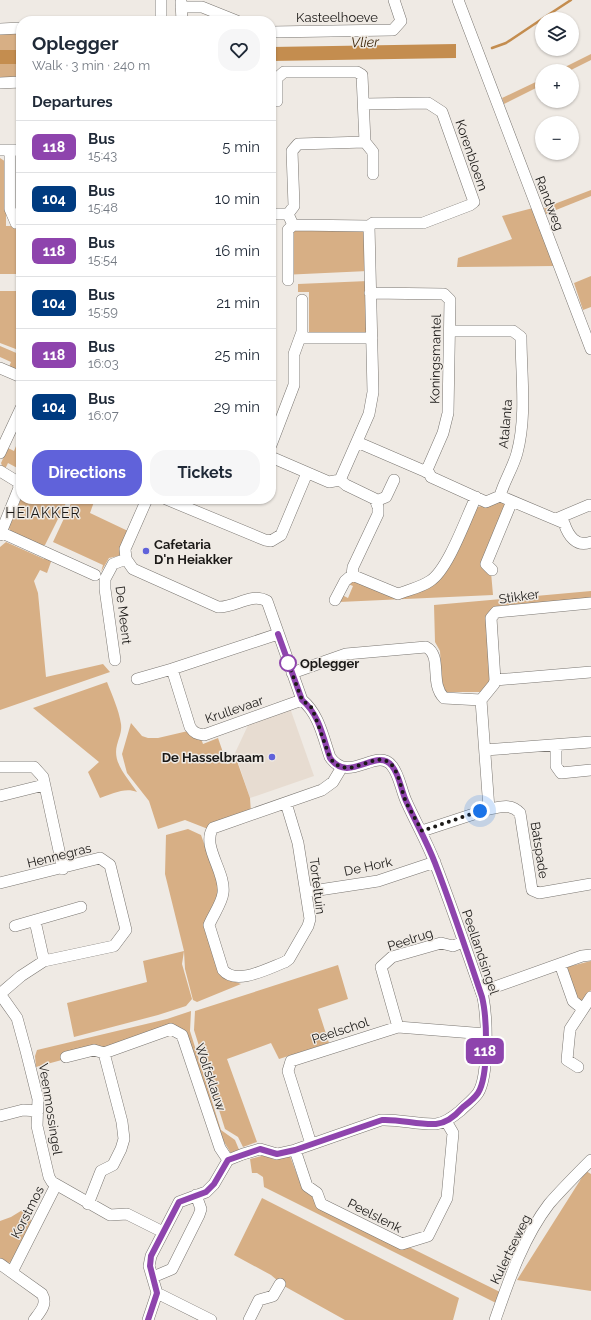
<!DOCTYPE html>
<meta charset="utf-8">
<style>
body{margin:0;font-family:Raleway,sans-serif;background:#f6f6f7;color:#1f2937;height:100vh;display:flex;flex-direction:column;font-size:15px;white-space:nowrap}
*{box-sizing:border-box;margin:0}
p{font-size:13px;color:#747a83}
.icon{flex:none;width:22px;height:22px;fill:none;stroke:currentColor;stroke-width:2;stroke-linecap:round;stroke-linejoin:round}
.map{position:relative;flex:1;overflow:hidden}
.panel{position:absolute;left:16px;top:16px;width:260px;height:488px;display:flex;flex-direction:column;background:#fff;border-radius:16px;box-shadow:0 1px 3px #0004}
.panel>*{flex:none}
.badge{padding:0 8px;border-radius:6px;font-size:14px;line-height:26px}
.fabs{position:absolute;left:535px;top:12px;display:grid;gap:8px}
.fabs a{display:grid;place-items:center;width:44px;height:44px;border-radius:50%;background:#fff;box-shadow:0 1px 3px #0004;font-size:20px}
.you{position:absolute;width:20px;height:20px;margin:-10px;border:3px solid #fff;border-radius:50%;background:#1a73e8;box-shadow:0 0 0 6px #1a73e833}
.map>.badge{position:absolute;translate:-50% -50%;box-shadow:0 0 0 2px #fff}
h2{padding:0 16px;font-size:15px;line-height:36px}
.round{display:grid;place-items:center;flex:none;width:42px;height:42px;border-radius:16px;background:#f6f6f7}
.headline{display:flex;align-items:center;justify-content:space-between;height:68px;padding:0 16px}
h1{font-size:19px;font-weight:700;line-height:30px}
.action{display:flex;gap:8px;margin-top:auto;padding:8px 16px}
.action a{flex:1;height:46px;border-radius:16px;background:#6062da;color:#fff;font-size:16px;font-weight:700;line-height:46px;text-align:center}
.action a+a{background:#f6f6f7;color:#1f2937}
ul{padding:0;list-style:none}
li{display:flex;align-items:center;gap:12px;height:52px;padding:0 16px;border-top:1px solid #e0e1e3}
li div{flex:1}
li b{display:block;font-size:15px}
li em{font-style:normal}
li .badge{min-width:44px;font-weight:700;text-align:center}
.map>svg:first-child{display:block}
.built{fill:#e7dcd1}
.green{fill:#d7af85}
.water{fill:#c48d4f}
.lines{fill:none;stroke-linecap:round;stroke-linejoin:round}
.stream{stroke:#c48d4f;stroke-width:2.5}
.street-casing{stroke:#7a7671;stroke-width:12}
.street{stroke:#fff;stroke-width:11}
.line-casing{stroke:#fff;stroke-width:9}
.line{stroke:#8e44ad;stroke-width:6}
.walk{stroke:#1b1917;stroke-width:4;stroke-dasharray:0 7.2}
.poi-dot{fill:#6062da;stroke:#efeae4;stroke-width:1.5}
.stop-dot{fill:#fff;stroke:#8e44ad;stroke-width:2}
.labels{text-anchor:middle;stroke-width:3;stroke-linejoin:round;paint-order:stroke}
.street-label{font-size:13px;fill:#1b1917;stroke:#efeae4}
.poi-label{font-size:13px;font-weight:bold;fill:#1b1917;stroke:#efeae4;text-anchor:start}
.stop-label{font-size:13px;font-weight:bold;fill:#1b1917;stroke:#efeae4;text-anchor:start}
.water-label{font-size:14px;font-style:italic;fill:#40290d;stroke:#efeae4}
.neighbourhood-label{font-size:14px;letter-spacing:1px;fill:#1b1917;stroke:#efeae4}
</style>
<div class="map">
<svg width="591" height="1320" viewBox="0 0 591 1320">
<rect width="100%" height="100%" fill="#efeae4"/>
<!-- built -->
<path class="built" d="M 290,708 L 314,776 L 250,798 L 235,753 L 250,721 Z"/>
<!-- green -->
<path class="green" d="M 0,33 L 21,33 L 21,50 L 0,50 Z
M 591,54 L 591,60 L 569,71 L 557,71 Z
M 0,64 L 21,64 L 21,78 L 0,79 Z
M 542,79 L 542,85 L 504,104 L 502,98 Z
M 0,158 L 6,162 L 6,226 L 21,226 L 21,274 L 0,274 Z
M 591,190 L 591,196 L 546,214 L 544,208 Z
M 533,208 L 555,266 L 457,267 L 458,258 L 512,239 L 502,216 Z
M 292,231 L 368,231 L 368,271 L 282,275 L 282,269 L 291,269 Z
M 591,276 L 591,307 L 583,310 L 574,283 Z
M 368,281 L 368,334 L 309,333 L 309,292 L 298,292 L 298,284 Z
M 0,291 L 21,291 L 21,351 L 0,343 Z
M 0,346 L 21,355 L 21,367 L 17,365 L 15,371 L 9,367 L 11,362 L 0,357 Z
M 21,434 L 21,470 L 8,463 L 5,469 L 3,468 L 1,463 L 8,448 L 14,451 Z
M 21,499 L 68,499 L 45,545 L 37,545 L 11,532 L 8,526 Z
M 73,499 L 95,499 L 90,513 L 128,531 L 123,555 L 109,558 L 101,572 L 103,565 L 53,542 Z
M 499,499 L 510,503 L 485,556 L 491,572 L 493,595 L 339,602 L 342,595 L 348,598 L 353,586 L 348,584 L 354,580 L 400,597 L 435,584 L 473,509 Z
M 6,542 L 44,559 L 46,556 L 52,559 L 47,573 L 40,570 L 34,581 L 38,593 L 46,677 L 103,664 L 110,672 L 0,710 L 0,547 Z
M 591,591 L 591,600 L 494,609 L 492,682 L 483,692 L 445,692 L 442,685 L 440,651 L 435,642 L 434,605 Z
M 107,682 C 112,695 119,710 121,724 C 122,732 119,737 117,745 C 112,763 128,778 137,792 C 125,787 112,794 100,798 L 88,772 L 99,762 L 33,708 Z
M 131,723 L 142,736 L 148,738 L 158,738 L 188,731 L 200,736 L 203,744 L 218,738 L 227,764 L 237,761 L 250,798 L 251,813 L 208,829 L 185,820 L 158,829 L 149,801 L 127,773 L 122,754 Z
M 188,829 L 201,835 L 220,888 L 220,895 L 206,923 L 222,977 L 241,984 L 197,1002 L 193,1000 L 185,969 L 184,951 L 182,964 L 192,999 L 186,1006 L 158,1015 L 74,1037 L 67,1003 L 147,982 L 143,961 L 184,951 L 165,874 L 166,835 Z
M 591,961 L 591,990 L 582,1002 L 575,996 L 567,967 Z
M 338,965 L 348,999 L 318,1009 L 329,1043 L 279,1059 L 271,1043 L 227,1059 L 257,1142 L 243,1147 L 238,1137 L 225,1129 L 194,1030 L 195,1011 Z
M 191,1011 L 190,1031 L 221,1130 L 235,1140 L 240,1152 L 232,1155 L 221,1137 L 185,1032 L 102,1049 L 36,1067 L 35,1056 L 37,1050 L 167,1019 Z
M 265,1155 L 275,1160 L 290,1156 L 302,1188 L 311,1192 L 317,1205 L 407,1246 L 500,1292 L 496,1303 L 264,1187 L 263,1177 L 257,1173 L 252,1173 L 250,1159 Z
M 586,1171 L 591,1174 L 591,1291 L 517,1280 Z
M 262,1198 L 459,1298 L 453,1320 L 345,1320 L 284,1286 L 271,1275 L 234,1255 Z
M 24,1209 L 32,1221 L 12,1262 L 4,1264 L 0,1261 L 0,1221 L 11,1217 Z"/>
<!-- water -->
<path class="water" d="M 456,44 L 456,58 L 271,61 L 271,47 Z
M 0,50 L 21,50 L 21,64 L 0,64 Z"/>
<g class="lines">
<!-- stream -->
<path class="stream" d="M 542,19 L 571,0
M 492,48 L 506,43 L 542,19"/>
<!-- street casing -->
<g class="street-casing">
<path id="street" d="M 161,0 L 161,21
M 458,0 L 591,349
M 181,2 L 182,21
M 181,7 L 202,7 L 237,21
M 0,29 L 21,28
M 271,32 L 393,30 L 401,21 L 394,0
M 0,83 L 21,82
M 271,101 L 277,101 L 277,78 L 284,72 L 357,72 L 362,75 L 365,142 L 298,144 L 292,151 L 294,206 L 288,214 L 293,225
M 364,104 L 428,103 L 442,112 L 474,202 L 470,205 L 423,223 L 373,223 L 369,226
M 365,142 L 373,152 L 373,174
M 0,150 L 21,150
M 10,150 L 10,209 L 16,223 L 21,223
M 271,214 L 288,214
M 370,293 L 444,294 L 450,300 L 448,413 L 443,433 L 426,472
M 301,338 L 372,338
M 0,368 L 21,377
M 357,442 L 429,473 L 431,477 L 486,502 L 500,496 C 504,481 513,468 517,453 C 527,416 521,374 521,337 L 513,331 L 450,331
M 271,445 L 294,385 L 294,354 L 302,332 L 302,300
M 0,453 L 21,408
M 271,457 L 329,482 L 340,480 L 369,414 L 373,392 L 369,226 L 293,225 L 288,230 L 288,280
M 0,471 L 18,482 L 19,488 L 0,535
M 340,480 L 346,485 L 375,499 L 378,507 L 378,514 L 353,567 L 352,575 L 398,594 C 408,590 422,587 430,581 C 448,570 466,518 476,497
M 500,496 L 564,523 C 568,535 576,548 591,542
M 166,499 L 265,540 L 271,541 L 281,535 L 307,473
M 376,501 L 386,497 L 394,480
M 556,519 L 589,505 L 591,506
M 0,532 L 95,575
M 126,559 L 125,549 L 147,499
M 492,570 L 486,564 L 512,501
M 335,600 L 345,581 L 352,575
M 115,660 L 105,589 L 105,579 L 113,564 L 126,559 L 133,569 L 218,607 C 235,608 251,592 267,601 L 302,700 C 319,714 323,737 330,757 C 349,785 377,746 392,766 C 400,776 401,791 407,803 C 416,823 427,842 435,863 C 452,907 467,952 483,997 C 487,1017 489,1076 478,1093 C 473,1100 466,1105 460,1111 C 454,1116 445,1123 436,1124 C 418,1125 400,1119 381,1120 L 295,1150 L 277,1154 L 260,1149 L 243,1154 L 228,1160 L 214,1184 L 206,1192 L 179,1202 L 151,1256 L 149,1266 L 157,1293 L 148,1320
M 172,669 L 190,727 C 194,733 197,734 204,735 L 302,700
M 292,673 L 346,654 L 426,647 C 443,656 429,683 444,698 L 481,700 L 489,809 L 422,831
M 137,679 L 172,669 L 278,634
M 495,680 L 491,618 L 496,612 L 591,603
M 481,700 L 494,684 L 495,680 L 591,672
M 556,746 L 556,766 L 561,773 L 591,770
M 485,750 L 591,742
M 0,767 L 34,767 L 43,777 L 63,869
M 0,796 L 44,785
M 286,803 L 298,843 L 310,919 L 308,926 L 289,959 L 285,962 C 269,968 236,986 223,970 L 209,925 C 213,915 222,903 223,893 C 226,872 201,846 213,828 L 322,790 L 333,782 L 342,767
M 489,809 C 501,807 511,803 520,813 L 532,890 L 539,893 L 591,884
M 0,883 L 100,858 L 110,865 L 126,930 L 114,946 L 44,961 L 21,976 L 0,994
M 306,892 L 378,881 L 435,862
M 35,921 L 44,961
M 15,926 L 81,907
M 560,964 L 573,1001 L 583,1009
M 481,992 L 582,956 L 591,955
M 0,994 L 17,1018 L 26,1051 L 38,1099 L 37,1126 L 49,1177 L 52,1182 L 110,1215 L 127,1214 L 163,1232
M 398,1027 L 381,967 L 392,957 L 441,943 L 453,946 L 463,942
M 66,1057 L 94,1050 L 104,1053 L 171,1029 L 182,1035 L 220,1148 L 228,1160
M 578,1067 L 567,1060 L 570,1029 L 591,997
M 0,1116 L 23,1110 L 38,1111
M 311,1144 L 288,1071 L 291,1061 L 398,1027 L 486,1034
M 295,1150 L 307,1186 L 317,1193 L 321,1204 L 402,1244 L 428,1236 L 447,1198 L 453,1133 L 446,1121
M 88,1204 L 101,1171 L 113,1165 L 121,1149 L 124,1139 L 122,1122 L 104,1053
M 0,1264 L 42,1294 C 48,1304 40,1312 34,1320
M 12,1272 L 56,1185
M 153,1277 L 172,1269 L 199,1215 L 201,1209 L 196,1195
M 157,1293 L 211,1320
M 249,1320 L 259,1300 L 273,1296 L 280,1284
M 495,1320 C 509,1280 523,1238 549,1204 C 562,1189 577,1174 591,1160"/>
</g>
<!-- street -->
<use href="#street" class="street"/>
</g>
<g class="lines">
<!-- line casing -->
<g class="line-casing">
<path id="line" d="M 148,1320 L 157,1293 L 150,1266 L 151,1256 L 179,1202 L 206,1192 L 214,1184 L 228,1160 L 260,1149 L 277,1154 L 295,1150 L 382,1120 C 400,1119 418,1125 436,1124 C 446,1123 456,1115 462,1108 C 467,1104 474,1099 478,1093 C 489,1076 487,1017 482,997 C 467,952 452,907 435,863 C 427,842 416,823 407,803 C 401,791 400,776 392,766 C 377,746 349,785 330,758 C 323,737 319,714 302,700 L 278,634"/>
</g>
<!-- line -->
<use href="#line" class="line"/>
<!-- walk -->
<path class="walk" d="M 288,663 L 287,660 L 302,700 L 311,707 L 315,716 L 330,758 C 349,784 374,748 391,764 C 400,774 401,792 407,804 C 412,813 417,822 422,831 L 480,811"/>
</g>
<!-- markers -->
<g class="poi-dot">
<circle cx="146" cy="551" r="4"/>
<circle cx="272" cy="757" r="4"/>
</g>
<circle class="stop-dot" cx="288" cy="663" r="8"/>
<g class="labels">
<!-- street labels -->
<g class="street-label">
<text x="337" y="22">Kasteelhoeve</text>
<text transform="translate(472 155) rotate(71)" y="5">Korenbloem</text>
<text transform="translate(550 203) rotate(69)" y="5">Randweg</text>
<text transform="translate(435 359) rotate(-89)" y="5">Koningsmantel</text>
<text transform="translate(505 424) rotate(-85)" y="5">Atalanta</text>
<text transform="translate(519 596) rotate(-8)" y="5">Stikker</text>
<text transform="translate(124 615) rotate(83)" y="5">De Meent</text>
<text transform="translate(234 709) rotate(-19)" y="5">Krullevaar</text>
<text transform="translate(540 850) rotate(81)" y="5">Batspade</text>
<text transform="translate(59 855) rotate(-14)" y="5">Hennegras</text>
<text transform="translate(368 866) rotate(-12)" y="5">De Hork</text>
<text transform="translate(318 886) rotate(83)" y="5">Torteltuin</text>
<text transform="translate(410 939) rotate(-18)" y="5">Peelrug</text>
<text transform="translate(481 952) rotate(71)" y="5">Peellandsingel</text>
<text transform="translate(340 1030) rotate(-18)" y="5">Peelschol</text>
<text transform="translate(211 1077) rotate(71)" y="5">Wolfsklauw</text>
<text transform="translate(51 1109) rotate(81)" y="5">Veenmossingel</text>
<text transform="translate(27 1212) rotate(-63)" y="5">Korstmos</text>
<text transform="translate(375 1215) rotate(27)" y="5">Peelslenk</text>
<text transform="translate(510 1249) rotate(-64)" y="5">Kulertseweg</text>
</g>
<!-- poi labels -->
<g class="poi-label">
<text x="154" y="549">Cafetaria<tspan x="154" dy="15">D'n Heiakker</tspan></text>
<text x="264" y="762" text-anchor="end">De Hasselbraam</text>
</g>
<!-- stop labels -->
<g class="stop-label">
<text x="300" y="668">Oplegger</text>
</g>
<!-- water labels -->
<g class="water-label">
<text transform="translate(365 42) rotate(-1)" y="5">Vlier</text>
</g>
<!-- neighbourhood labels -->
<g class="neighbourhood-label">
<text x="43" y="518">HEIAKKER</text>
</g>
</g>
</svg>
<div class="fabs">
<a><svg class="icon" aria-label="layers" viewBox="0 0 24 24"><path d="M12 4l9 5-9 5-9-5zM3 14l9 5 9-5"/></svg></a>
<a>+</a>
<a>−</a>
</div>
<div class="you" style="left:480px;top:811px"></div>
<b class="badge" style="left:485px;top:1051px;background:#8e44ad;color:#fff">118</b>
<section class="panel">
<div class="headline"><div><h1>Oplegger</h1><p>Walk · 3 min · 240 m</p></div><a class="round"><svg class="icon" aria-label="heart" viewBox="0 0 24 24"><path d="M12 20l-8-8c-3-5 5-10 8-4 3-6 11-1 8 4z"/></svg></a></div>
<h2>Departures</h2>
<ul>
<li><span class="badge" style="background:#8e44ad;color:#fff">118</span><div><b>Bus</b><p>15:43</p></div><em>5 min</em></li>
<li><span class="badge" style="background:#003b80;color:#fff">104</span><div><b>Bus</b><p>15:48</p></div><em>10 min</em></li>
<li><span class="badge" style="background:#8e44ad;color:#fff">118</span><div><b>Bus</b><p>15:54</p></div><em>16 min</em></li>
<li><span class="badge" style="background:#003b80;color:#fff">104</span><div><b>Bus</b><p>15:59</p></div><em>21 min</em></li>
<li><span class="badge" style="background:#8e44ad;color:#fff">118</span><div><b>Bus</b><p>16:03</p></div><em>25 min</em></li>
<li><span class="badge" style="background:#003b80;color:#fff">104</span><div><b>Bus</b><p>16:07</p></div><em>29 min</em></li>
</ul>
<div class="action"><a>Directions</a><a>Tickets</a></div>
</section>
</div>
